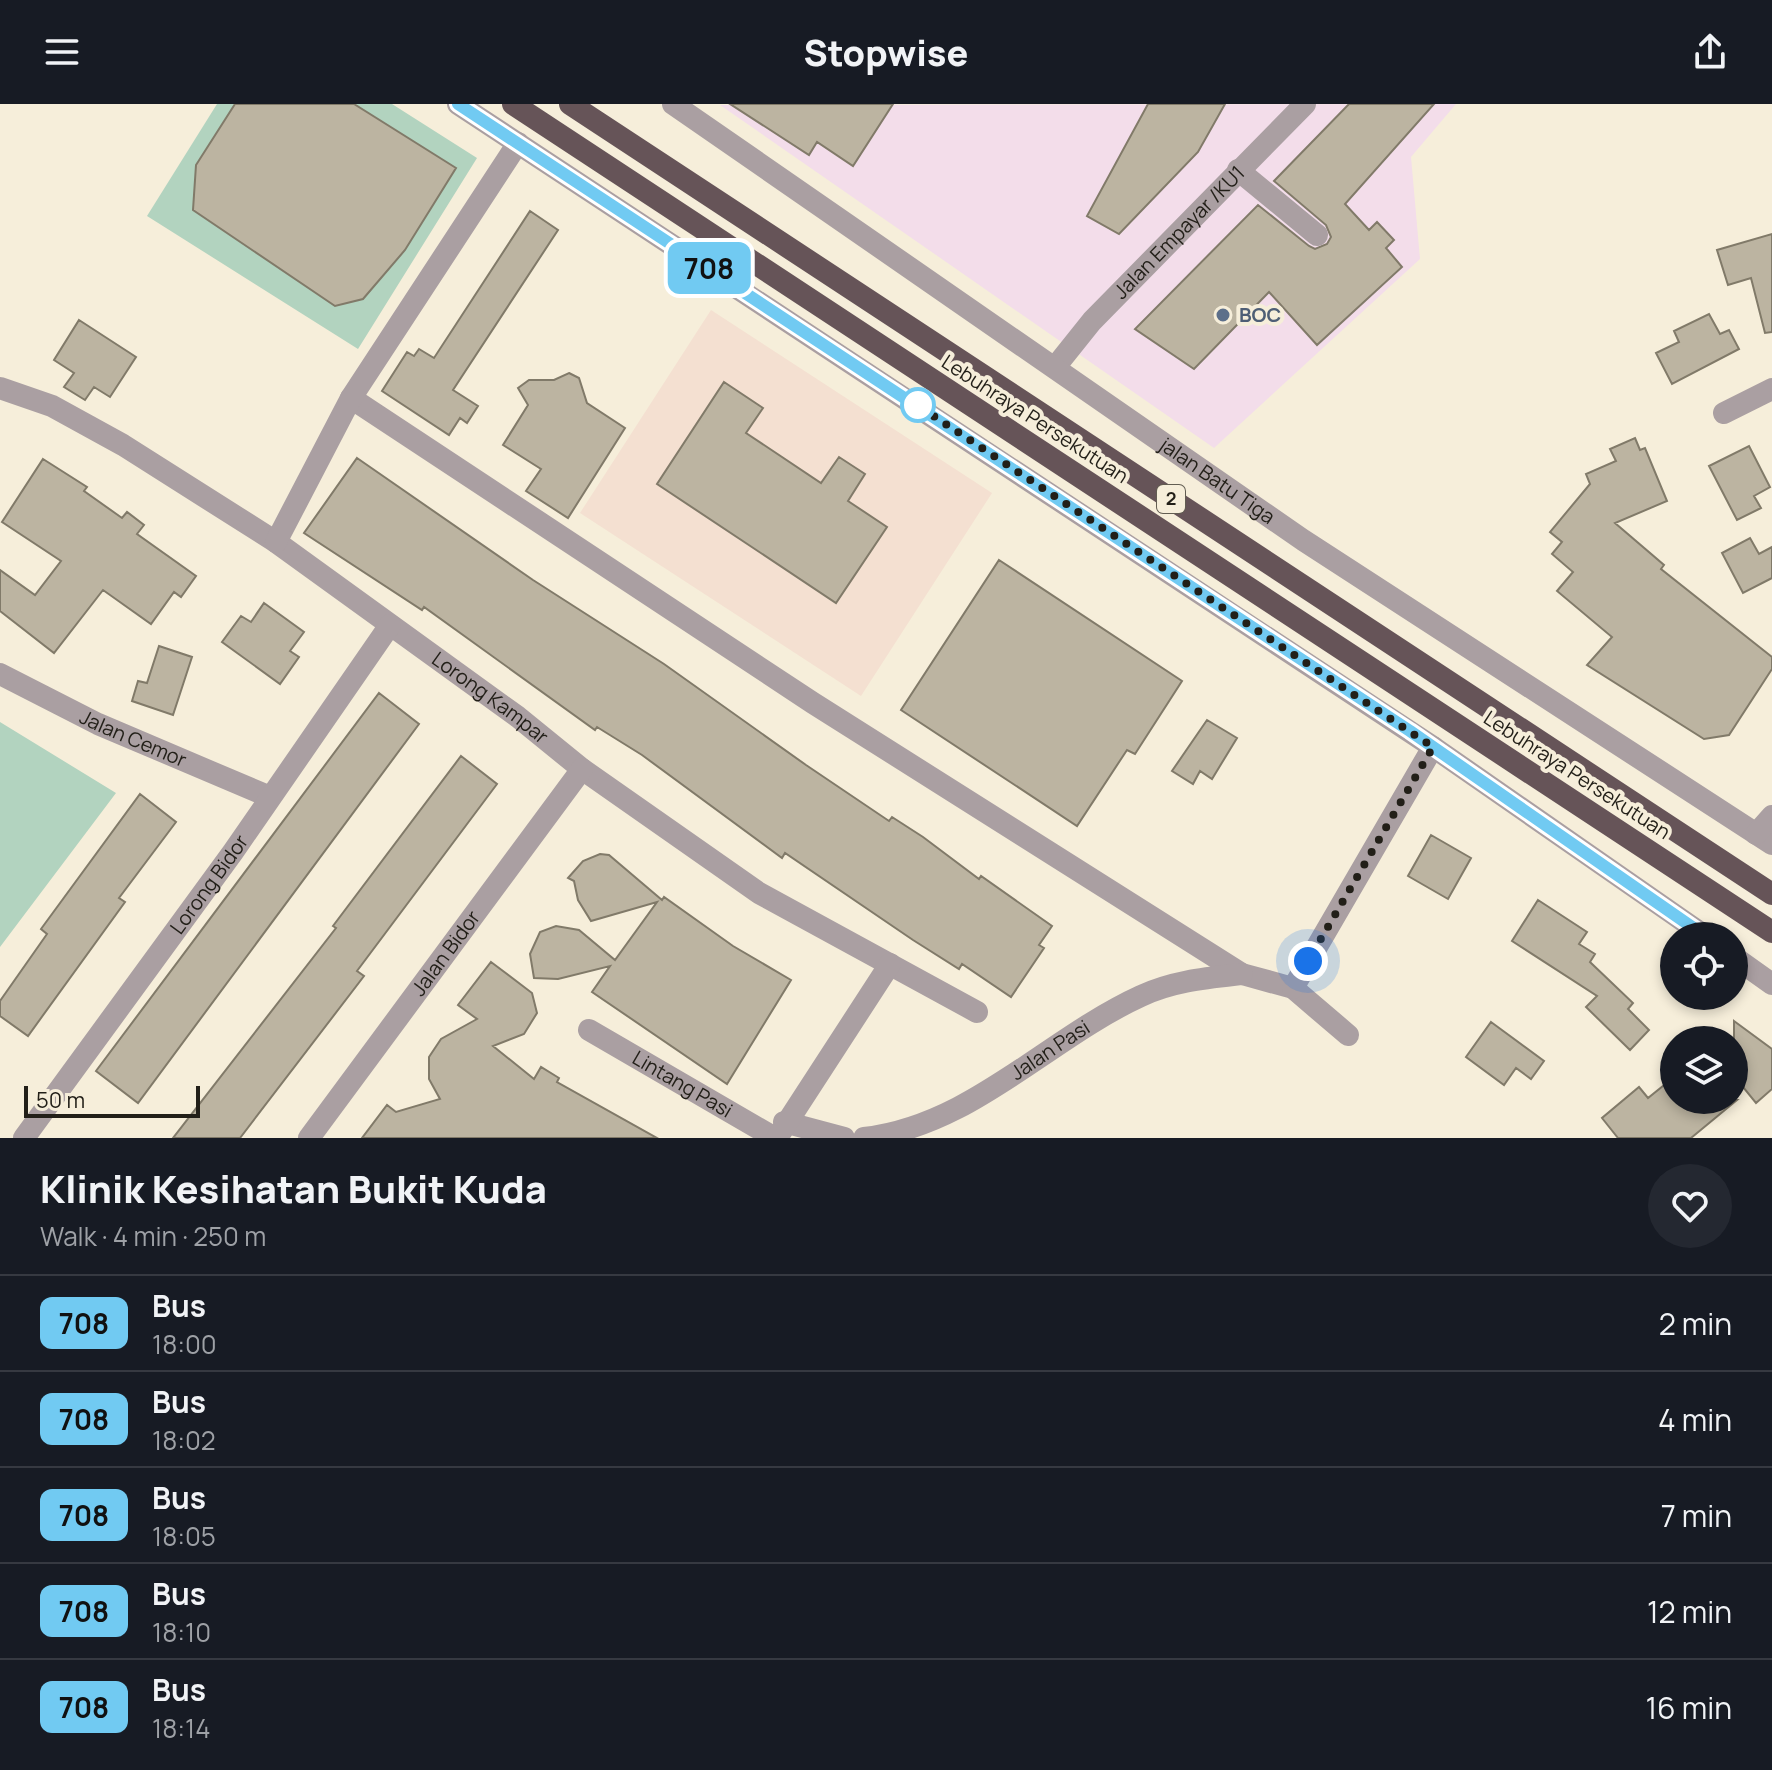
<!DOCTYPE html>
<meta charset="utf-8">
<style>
body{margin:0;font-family:Manrope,sans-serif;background:#242831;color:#f1f3f6;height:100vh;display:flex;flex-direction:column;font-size:30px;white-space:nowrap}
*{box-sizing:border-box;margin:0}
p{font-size:26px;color:#9ea1a6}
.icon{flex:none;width:44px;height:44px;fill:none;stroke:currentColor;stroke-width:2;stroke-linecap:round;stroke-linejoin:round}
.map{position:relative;height:1034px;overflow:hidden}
.side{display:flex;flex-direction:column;background:#171b24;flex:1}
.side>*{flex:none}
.badge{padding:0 16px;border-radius:12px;font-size:28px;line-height:52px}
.tools{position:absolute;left:1660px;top:818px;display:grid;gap:16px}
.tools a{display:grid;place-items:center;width:88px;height:88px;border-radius:50%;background:#171b24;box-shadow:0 4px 12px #0003;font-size:40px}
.scale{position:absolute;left:24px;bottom:20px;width:176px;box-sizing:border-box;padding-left:8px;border:4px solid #221f18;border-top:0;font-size:22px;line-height:28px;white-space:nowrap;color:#221f18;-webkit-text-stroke:6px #f6eeda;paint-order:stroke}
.you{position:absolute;width:40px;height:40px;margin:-20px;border:6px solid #fff;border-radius:50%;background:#1a73e8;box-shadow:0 0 0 12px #1a73e833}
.map>.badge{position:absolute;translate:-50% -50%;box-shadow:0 0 0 4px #fff}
.round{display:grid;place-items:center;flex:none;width:84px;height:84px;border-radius:42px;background:#242831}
.overview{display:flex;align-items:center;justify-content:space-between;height:136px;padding:0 40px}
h1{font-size:38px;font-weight:800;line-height:60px}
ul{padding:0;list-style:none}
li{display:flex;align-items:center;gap:24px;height:96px;padding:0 40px;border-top:2px solid #363941}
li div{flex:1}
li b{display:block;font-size:30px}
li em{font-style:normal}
li .badge{min-width:88px;font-weight:700;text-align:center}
header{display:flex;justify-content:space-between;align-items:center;height:104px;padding:0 40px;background:#171b24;font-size:36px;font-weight:800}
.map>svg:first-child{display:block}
.commercial{fill:#f3ddea}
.medical{fill:#f4e0d1}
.green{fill:#b2d3bf}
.building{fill:#bcb4a1;stroke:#817a69;stroke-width:2}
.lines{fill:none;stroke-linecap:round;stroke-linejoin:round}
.minor{stroke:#aa9fa2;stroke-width:22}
.tertiary{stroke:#aa9fa2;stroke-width:22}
.trunk{stroke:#665458;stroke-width:22}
.line-casing{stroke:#fff;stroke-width:18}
.line{stroke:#71caf2;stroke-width:12}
.walk{stroke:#221f18;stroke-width:8;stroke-dasharray:0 14.4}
.service-dot{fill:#5c6f8a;stroke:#f6eeda;stroke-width:3}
.stop-dot{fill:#fff;stroke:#71caf2;stroke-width:4}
.labels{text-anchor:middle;stroke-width:8;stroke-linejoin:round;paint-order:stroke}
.shield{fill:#f6eeda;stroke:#625d52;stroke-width:2}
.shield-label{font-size:18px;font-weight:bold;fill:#221f18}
.street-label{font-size:20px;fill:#221f18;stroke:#f6eeda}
.service-label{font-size:20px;font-weight:bold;fill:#4e5e75;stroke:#f6eeda;text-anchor:start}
</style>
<header><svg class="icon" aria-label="menu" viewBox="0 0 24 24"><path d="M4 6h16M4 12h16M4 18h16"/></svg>Stopwise<svg class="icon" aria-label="share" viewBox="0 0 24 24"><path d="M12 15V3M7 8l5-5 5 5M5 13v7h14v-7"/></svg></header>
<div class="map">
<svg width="1772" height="1034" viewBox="0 0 1772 1034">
<rect width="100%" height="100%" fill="#f6eeda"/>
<!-- commercial -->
<path class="commercial" d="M 1456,0 L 1411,53 L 1420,155 L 1214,344 L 720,1 Z"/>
<!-- medical -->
<path class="medical" d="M 711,206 L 992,389 L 861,592 L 580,409 Z"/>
<!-- green -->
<path class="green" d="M 217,0 L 392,0 L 477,54 L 358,245 L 147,112 Z
M 0,618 L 116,689 L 0,843 Z"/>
<!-- building -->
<path class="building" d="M 235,0 L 354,0 L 456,64 L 405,146 L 363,195 L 335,202 L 193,106 L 196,61 Z
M 730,0 L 893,0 L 853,62 L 817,38 L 809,51 Z
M 1148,0 L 1225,0 L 1198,48 L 1119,130 L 1087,112 Z
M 1349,0 L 1434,0 L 1345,100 L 1369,126 L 1377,118 L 1394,136 L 1386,144 L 1402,163 L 1317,241 L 1269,188 L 1194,265 L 1135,225 L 1258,101 L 1309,142 L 1315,145 L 1327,140 L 1331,133 L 1326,121 L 1274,77 Z
M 530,107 L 558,126 L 453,286 L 478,302 L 467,319 L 460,314 L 449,331 L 382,287 L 407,248 L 414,252 L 419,245 L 434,254 Z
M 1772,130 L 1772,228 L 1765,229 L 1751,174 L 1728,181 L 1717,146 Z
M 1709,210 L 1720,230 L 1729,226 L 1739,245 L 1672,280 L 1656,249 L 1679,238 L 1674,227 Z
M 79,216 L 136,253 L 110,293 L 94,283 L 85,296 L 64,283 L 74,269 L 54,256 Z
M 569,269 L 579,274 L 587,299 L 625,324 L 568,414 L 526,387 L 541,365 L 503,341 L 528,301 L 518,284 L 529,276 L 554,276 Z
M 724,278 L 763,304 L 746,329 L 821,379 L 839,353 L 865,370 L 848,397 L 887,423 L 836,499 L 657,380 Z
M 1635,334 L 1640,346 L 1645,344 L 1667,397 L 1615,419 L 1664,461 L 1661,465 L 1772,553 L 1772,565 L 1729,631 L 1704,635 L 1587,561 L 1612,533 L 1557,487 L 1573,468 L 1552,450 L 1562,438 L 1550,428 L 1590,380 L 1586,370 L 1616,357 L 1610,345 Z
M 1749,342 L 1770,383 L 1754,392 L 1761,404 L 1737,416 L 1709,362 Z
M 357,354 L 533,476 L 664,560 L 806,661 L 889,717 L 892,713 L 923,733 L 979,775 L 981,772 L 1052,822 L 1039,841 L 1044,844 L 1011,893 L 962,860 L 959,865 L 913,836 L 785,749 L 782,754 L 642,651 L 597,623 L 595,626 L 424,503 L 422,506 L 304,429 Z
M 43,355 L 87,383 L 84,387 L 122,414 L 127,408 L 144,421 L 137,430 L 196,472 L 181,493 L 174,488 L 151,520 L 103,486 L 54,549 L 0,507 L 0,466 L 35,491 L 61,457 L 2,418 Z
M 1750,434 L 1759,450 L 1772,443 L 1772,474 L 1743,489 L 1722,449 Z
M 999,456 L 1182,577 L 1135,650 L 1127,646 L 1077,722 L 901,606 Z
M 264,499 L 304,528 L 290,547 L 299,553 L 280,580 L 222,538 L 241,512 L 251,518 Z
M 159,542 L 192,553 L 173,611 L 132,597 L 138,577 L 147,579 Z
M 379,589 L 419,620 L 138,999 L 96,967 Z
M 1207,616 L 1237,634 L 1212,675 L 1200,667 L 1193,680 L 1172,667 Z
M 461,652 L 497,680 L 357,867 L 364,872 L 240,1034 L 173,1034 L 336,824 L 333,822 Z
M 140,690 L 176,718 L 119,794 L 125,798 L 28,932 L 0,912 L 0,897 L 47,830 L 41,825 Z
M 1431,731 L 1471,754 L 1448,795 L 1408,772 Z
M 600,750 L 609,751 L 662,796 L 664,793 L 733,842 L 791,876 L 727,980 L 592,888 L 610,862 L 558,875 L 534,874 L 530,850 L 540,828 L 556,822 L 579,826 L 615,856 L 657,798 L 591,817 L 578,796 L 574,777 L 568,774 L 583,757 Z
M 1538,796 L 1587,828 L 1579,840 L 1595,850 L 1590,858 L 1633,899 L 1628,905 L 1649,926 L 1630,946 L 1586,903 L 1597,892 L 1512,837 Z
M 491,858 L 532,889 L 537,909 L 524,930 L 493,942 L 534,975 L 541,963 L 559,974 L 557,978 L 657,1034 L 362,1034 L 387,1001 L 396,1008 L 440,995 L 429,975 L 429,953 L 441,935 L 477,915 L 458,901 Z
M 1734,917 L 1772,945 L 1772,985 L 1756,999 L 1734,972 Z
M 1491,918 L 1544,957 L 1531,975 L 1516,964 L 1504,981 L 1466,953 Z
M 1674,973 L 1674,996 L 1737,996 L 1691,1034 L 1618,1034 L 1602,1014 L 1639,983 L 1648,994 Z"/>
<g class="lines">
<!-- minor -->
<g class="minor">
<path d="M 458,0 L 1433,643 L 1705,832"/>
<path d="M 1238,66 L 1317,131"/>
<path id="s1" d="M 1056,262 L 1092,217 L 1305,0"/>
<path id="s2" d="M 0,284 L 52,302 L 123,341 L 276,438 L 518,613 L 582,665 L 759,789 L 977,908"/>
<path d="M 351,294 L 813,599 L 1242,870 L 1293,884 L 1348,931"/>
<path d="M 1724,309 L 1772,285"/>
<path d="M 276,438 L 351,294 L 518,39"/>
<path id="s3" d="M 0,570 L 98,620 L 270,693"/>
<path d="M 1734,853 L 1772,880"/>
<path d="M 1293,884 L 1433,643"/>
<path id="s4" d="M 589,926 L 775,1034"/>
<path d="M 784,1018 L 844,1034"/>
<path id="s5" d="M 24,1034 L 233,748 L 390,521"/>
<path id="s6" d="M 309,1034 L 582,665"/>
<path d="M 777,1034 L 890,860"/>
<path id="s7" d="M 864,1034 C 971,1022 1047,935 1141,892 C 1173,877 1207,874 1242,870"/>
</g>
<!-- tertiary -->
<g class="tertiary">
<path id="s8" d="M 673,0 L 1303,436 L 1772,740"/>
<path d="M 1756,730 L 1772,712"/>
</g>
<!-- trunk -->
<path class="trunk" d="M 513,0 L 1772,828
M 570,0 L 1772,790"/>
</g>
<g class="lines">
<!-- line casing -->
<g class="line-casing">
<path id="line" d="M 458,0 L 1410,627 L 1705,832"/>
</g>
<!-- line -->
<use href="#line" class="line"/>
<!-- walk -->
<path class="walk" d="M 918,301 L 914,299 L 1433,643 L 1308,857"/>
</g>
<!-- markers -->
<circle class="service-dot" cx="1223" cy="211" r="8"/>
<circle class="stop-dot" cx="918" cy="301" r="16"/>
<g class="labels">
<!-- shield labels -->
<rect class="shield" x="1157" y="381" width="28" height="28" rx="6"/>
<g class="shield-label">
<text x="1171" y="401">2</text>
</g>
<!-- street labels -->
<g class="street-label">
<text dy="7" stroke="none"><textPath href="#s1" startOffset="182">Jalan Empayar /KU1</textPath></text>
<text transform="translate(1035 315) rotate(33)" y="7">Lebuhraya Persekutuan</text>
<text dy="7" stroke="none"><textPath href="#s8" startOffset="662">jalan Batu Tiga</textPath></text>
<text dy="7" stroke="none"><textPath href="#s2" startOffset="582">Lorong Kampar</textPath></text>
<text dy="7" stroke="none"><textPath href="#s3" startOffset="148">Jalan Cemor</textPath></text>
<text transform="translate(1577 671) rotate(33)" y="7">Lebuhraya Persekutuan</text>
<text dy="7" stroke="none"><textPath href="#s5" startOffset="314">Lorong Bidor</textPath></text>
<text dy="7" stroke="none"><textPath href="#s6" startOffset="230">Jalan Bidor</textPath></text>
<text dy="7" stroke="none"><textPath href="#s7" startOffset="208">Jalan Pasi</textPath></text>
<text dy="7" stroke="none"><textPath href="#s4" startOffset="108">Lintang Pasi</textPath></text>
</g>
<!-- service labels -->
<g class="service-label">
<text x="1239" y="218">BOC</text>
</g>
</g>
</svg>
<div class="tools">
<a><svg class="icon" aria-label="locate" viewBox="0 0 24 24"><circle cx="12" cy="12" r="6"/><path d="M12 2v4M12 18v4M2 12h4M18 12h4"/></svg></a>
<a><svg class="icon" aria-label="layers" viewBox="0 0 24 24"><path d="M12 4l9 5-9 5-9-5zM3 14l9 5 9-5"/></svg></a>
</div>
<div class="scale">50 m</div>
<div class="you" style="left:1308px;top:857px"></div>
<b class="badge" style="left:709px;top:164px;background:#71caf2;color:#111">708</b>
</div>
<section class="side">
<div class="overview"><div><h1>Klinik Kesihatan Bukit Kuda</h1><p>Walk · 4 min · 250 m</p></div><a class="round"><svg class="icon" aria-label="heart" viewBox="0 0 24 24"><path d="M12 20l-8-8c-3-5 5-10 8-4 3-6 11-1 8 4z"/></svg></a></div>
<ul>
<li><span class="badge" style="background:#71caf2;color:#111">708</span><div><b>Bus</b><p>18:00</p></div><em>2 min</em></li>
<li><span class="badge" style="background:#71caf2;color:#111">708</span><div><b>Bus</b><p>18:02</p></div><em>4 min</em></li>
<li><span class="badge" style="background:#71caf2;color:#111">708</span><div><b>Bus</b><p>18:05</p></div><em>7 min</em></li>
<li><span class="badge" style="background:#71caf2;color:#111">708</span><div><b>Bus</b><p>18:10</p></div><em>12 min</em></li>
<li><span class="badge" style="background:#71caf2;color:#111">708</span><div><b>Bus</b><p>18:14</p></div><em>16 min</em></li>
</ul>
</section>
